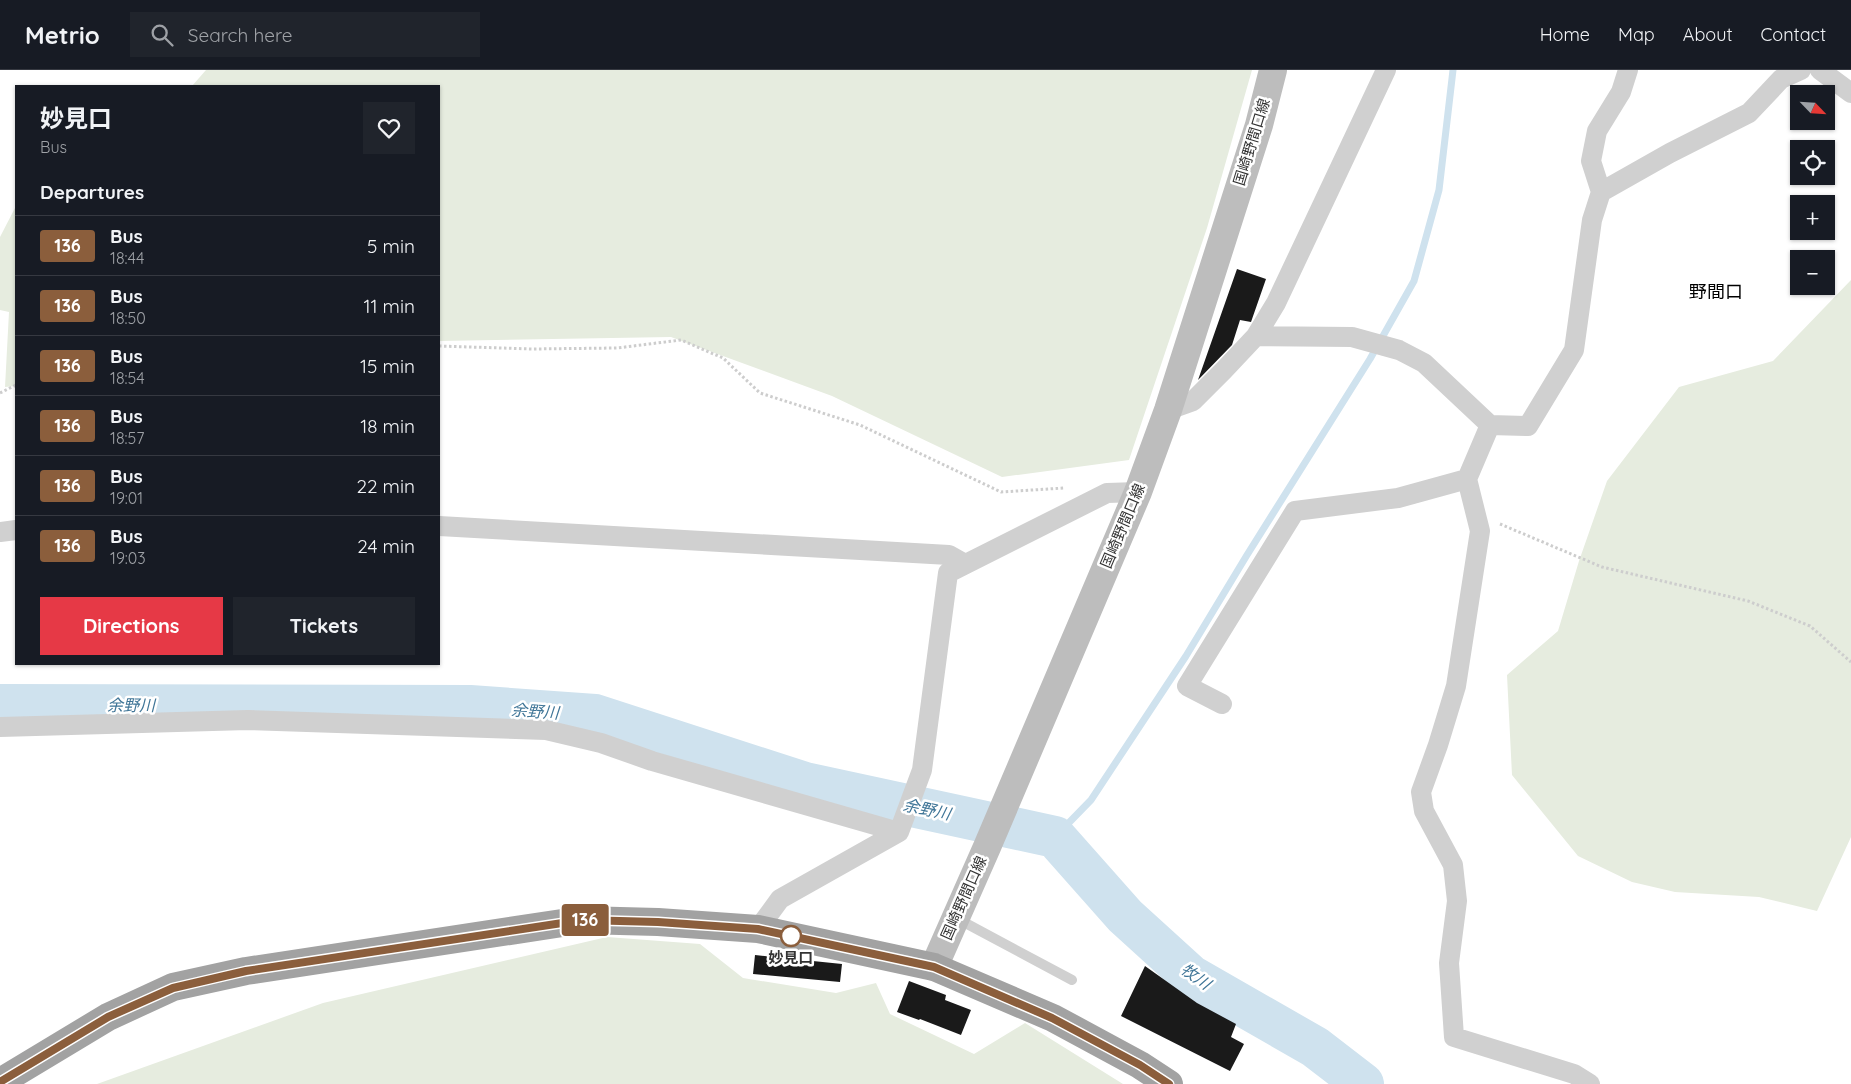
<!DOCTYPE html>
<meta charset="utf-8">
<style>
body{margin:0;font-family:Quicksand,"Noto Sans JP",sans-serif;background:#20242c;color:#f1f3f6;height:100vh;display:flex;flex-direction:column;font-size:19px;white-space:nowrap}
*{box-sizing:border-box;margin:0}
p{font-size:16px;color:#9ea1a6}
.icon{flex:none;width:28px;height:28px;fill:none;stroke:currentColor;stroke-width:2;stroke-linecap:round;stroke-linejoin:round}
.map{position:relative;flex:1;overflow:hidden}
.sheet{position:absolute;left:15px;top:15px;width:425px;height:580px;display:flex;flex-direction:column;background:#171b24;border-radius:0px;box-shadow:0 1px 4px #0004}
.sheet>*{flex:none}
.badge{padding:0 10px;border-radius:4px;font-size:18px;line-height:32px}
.needle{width:32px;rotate:115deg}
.controls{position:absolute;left:1790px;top:15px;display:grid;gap:10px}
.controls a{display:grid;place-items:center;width:45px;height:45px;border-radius:0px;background:#171b24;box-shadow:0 1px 4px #0004;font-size:25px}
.map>.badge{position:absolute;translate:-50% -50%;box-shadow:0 0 0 2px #fff}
h2{padding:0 25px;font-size:19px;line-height:45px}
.round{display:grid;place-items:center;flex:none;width:52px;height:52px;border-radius:0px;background:#20242c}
.summary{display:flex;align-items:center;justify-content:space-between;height:85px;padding:0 25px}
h1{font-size:24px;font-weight:700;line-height:38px}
.action{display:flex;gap:10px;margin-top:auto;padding:10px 25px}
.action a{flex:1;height:58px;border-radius:0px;background:#e63946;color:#fff;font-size:20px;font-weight:700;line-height:58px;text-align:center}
.action a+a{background:#20242c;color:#f1f3f6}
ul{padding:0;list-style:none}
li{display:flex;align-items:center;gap:15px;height:60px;padding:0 25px;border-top:1px solid #363941}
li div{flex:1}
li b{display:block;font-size:19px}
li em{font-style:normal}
li .badge{min-width:55px;font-weight:700;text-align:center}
header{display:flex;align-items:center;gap:30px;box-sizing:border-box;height:70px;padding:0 25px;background:#171b24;border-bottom:1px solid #363941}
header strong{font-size:24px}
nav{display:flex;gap:28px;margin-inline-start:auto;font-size:18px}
.search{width:350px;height:45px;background:#20242c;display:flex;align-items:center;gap:12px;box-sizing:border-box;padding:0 18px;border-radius:0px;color:#9ea1a6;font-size:19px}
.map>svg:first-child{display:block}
.green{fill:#e6ecdf}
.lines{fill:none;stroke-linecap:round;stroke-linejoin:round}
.stream{stroke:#cfe2ee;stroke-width:7}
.river{stroke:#cfe2ee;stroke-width:42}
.building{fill:#1a1a1a}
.path{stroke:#cdcdcd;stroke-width:3;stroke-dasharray:2.5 2.5;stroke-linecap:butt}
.service{stroke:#d0d0d0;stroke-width:10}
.minor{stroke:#d0d0d0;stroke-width:20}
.secondary{stroke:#bdbdbd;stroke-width:28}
.trunk{stroke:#a2a2a2;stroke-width:28}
.line-casing{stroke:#fff;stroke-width:11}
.line{stroke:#8b5e3c;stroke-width:8}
.stop-dot{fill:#fff;stroke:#8b5e3c;stroke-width:2.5}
.labels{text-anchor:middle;stroke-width:5;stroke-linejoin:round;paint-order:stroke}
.street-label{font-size:15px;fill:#333;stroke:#fff}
.stop-label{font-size:15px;font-weight:bold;fill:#333;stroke:#fff}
.water-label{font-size:16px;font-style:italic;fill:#3f7597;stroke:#fff}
.quarter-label{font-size:18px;fill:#000;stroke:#fff}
</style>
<header>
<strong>Metrio</strong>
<div class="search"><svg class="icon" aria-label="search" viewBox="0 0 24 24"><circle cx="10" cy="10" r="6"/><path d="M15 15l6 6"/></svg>Search here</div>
<nav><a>Home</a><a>Map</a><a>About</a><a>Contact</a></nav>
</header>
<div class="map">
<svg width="1851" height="1014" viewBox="0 0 1851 1014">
<rect width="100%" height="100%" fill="#fff"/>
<!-- green -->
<path class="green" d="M 206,0 L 1252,0 L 1207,158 L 1129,390 L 1002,407 L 832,326 L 671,267 L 439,271 L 439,16 L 192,16 Z
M 16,136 L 16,316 L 5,317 L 9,242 L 0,240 L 0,167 Z
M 1851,210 L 1851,767 L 1817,841 L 1759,827 L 1675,822 L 1632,812 L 1578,786 L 1512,705 L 1507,605 L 1558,561 L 1579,491 L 1607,411 L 1679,317 L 1773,291 Z
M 607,867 L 700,874 L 743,908 L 836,923 L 876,913 L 890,944 L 974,984 L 1025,953 L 1123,1014 L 97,1014 L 323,933 Z"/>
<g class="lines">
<!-- stream -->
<path class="stream" d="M 1055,767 L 1091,730 L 1186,586 L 1247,485 L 1370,289 L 1414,211 L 1439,120 L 1453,0"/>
<!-- river -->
<path class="river" d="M 0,635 L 470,636 L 595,645 L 805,713 L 1055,767 L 1125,846 L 1191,906 L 1315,977 L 1363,1014"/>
</g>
<!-- building -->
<path class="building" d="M 1237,199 L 1266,209 L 1251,252 L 1240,250 L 1232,275 L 1198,310 Z
M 755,885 L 842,894 L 840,912 L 753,904 Z
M 1145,896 L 1197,933 L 1236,954 L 1231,967 L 1244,974 L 1230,1001 L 1121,946 Z
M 909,911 L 946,925 L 945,930 L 971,940 L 961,965 L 920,949 L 919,950 L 897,942 Z"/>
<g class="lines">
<!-- path -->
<path class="path" d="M 439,276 L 532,279 L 617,278 L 681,270 L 723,288 L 760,323 L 860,355 L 1001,422 L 1064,418
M 0,323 L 16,315
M 1500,454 L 1602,497 L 1748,531 L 1810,556 L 1851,592"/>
<!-- service -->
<path class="service" d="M 956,848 L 1072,910"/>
<!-- minor -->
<path class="minor" d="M 1820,0 L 1851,23
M 1601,122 L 1670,83 L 1749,43 L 1781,9 L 1801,0
M 1256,266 L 1352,267 L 1399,280 L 1424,293 L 1490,355 L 1528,356 L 1574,280 L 1592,150 L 1601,122 L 1591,91 L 1597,61 L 1621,22 L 1628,0
M 1168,340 L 1193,331 L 1224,300 L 1256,266 L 1276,233 L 1386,0
M 1490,355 L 1467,409 L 1480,461 L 1456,616 L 1438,675 L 1421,722 L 1424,741 L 1453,795 L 1457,831 L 1449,893 L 1454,967 L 1574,1004 L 1590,1014
M 439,456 L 949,485 L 965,494
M 0,462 L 16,460
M 1222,634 L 1187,616 L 1295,441 L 1398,428 L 1467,409
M 0,657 L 248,650 L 546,660 L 601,673 L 652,691 L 899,762
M 758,859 L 780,829 L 899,762 L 922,700 L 948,503 L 1107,423 L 1138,422"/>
<!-- secondary -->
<path class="secondary" d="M 934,897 L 987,777 L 1138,422 L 1168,340 L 1259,55 L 1273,0"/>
<!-- trunk -->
<path class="trunk" d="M 0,1012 L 108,947 L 173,917 L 246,901 L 582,850 L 658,852 L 758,859 L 934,897 L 1053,948 L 1140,995 L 1169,1014"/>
</g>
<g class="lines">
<!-- line casing -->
<g class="line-casing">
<path id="line" d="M 0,1012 L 108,947 L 173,918 L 246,901 L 582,850 L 658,852 L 758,859 L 934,897 L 1052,948 L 1140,995 L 1169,1014"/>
</g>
<!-- line -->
<use href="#line" class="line"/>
</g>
<!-- markers -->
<circle class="stop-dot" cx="791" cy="866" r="10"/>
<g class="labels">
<!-- street labels -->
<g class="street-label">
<text transform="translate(1252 72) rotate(-73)" y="5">国崎野間口線</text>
<text transform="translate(1123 456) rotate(-67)" y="5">国崎野間口線</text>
<text transform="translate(964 828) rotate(-66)" y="5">国崎野間口線</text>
</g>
<!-- stop labels -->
<g class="stop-label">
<text x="791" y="893">妙見口</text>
</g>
<!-- water labels -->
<g class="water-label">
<text x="131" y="641">余野川</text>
<text transform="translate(535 641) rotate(4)" y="6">余野川</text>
<text transform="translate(927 739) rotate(12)" y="6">余野川</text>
<text transform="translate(1196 906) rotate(35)" y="6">牧川</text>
</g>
<!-- quarter labels -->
<g class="quarter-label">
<text x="1716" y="228">野間口</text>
</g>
</g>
</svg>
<div class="controls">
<a><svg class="needle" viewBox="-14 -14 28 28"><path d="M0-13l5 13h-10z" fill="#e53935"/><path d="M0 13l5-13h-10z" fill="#9ea1a6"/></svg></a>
<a><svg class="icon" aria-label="locate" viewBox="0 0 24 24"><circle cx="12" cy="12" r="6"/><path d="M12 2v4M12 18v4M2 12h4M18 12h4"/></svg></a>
<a>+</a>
<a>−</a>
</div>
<b class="badge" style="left:585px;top:850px;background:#8b5e3c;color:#fff">136</b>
<section class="sheet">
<div class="summary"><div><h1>妙見口</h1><p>Bus</p></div><a class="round"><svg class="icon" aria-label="heart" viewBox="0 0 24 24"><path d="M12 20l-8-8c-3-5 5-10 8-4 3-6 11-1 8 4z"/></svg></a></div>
<h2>Departures</h2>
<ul>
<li><span class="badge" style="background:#8b5e3c;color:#fff">136</span><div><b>Bus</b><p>18:44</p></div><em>5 min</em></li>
<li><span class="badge" style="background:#8b5e3c;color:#fff">136</span><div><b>Bus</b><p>18:50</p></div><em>11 min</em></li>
<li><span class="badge" style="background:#8b5e3c;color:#fff">136</span><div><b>Bus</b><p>18:54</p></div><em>15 min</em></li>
<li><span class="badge" style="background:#8b5e3c;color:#fff">136</span><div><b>Bus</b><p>18:57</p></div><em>18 min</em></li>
<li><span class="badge" style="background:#8b5e3c;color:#fff">136</span><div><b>Bus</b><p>19:01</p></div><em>22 min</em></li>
<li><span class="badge" style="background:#8b5e3c;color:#fff">136</span><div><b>Bus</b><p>19:03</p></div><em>24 min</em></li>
</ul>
<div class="action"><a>Directions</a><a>Tickets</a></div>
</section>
</div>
